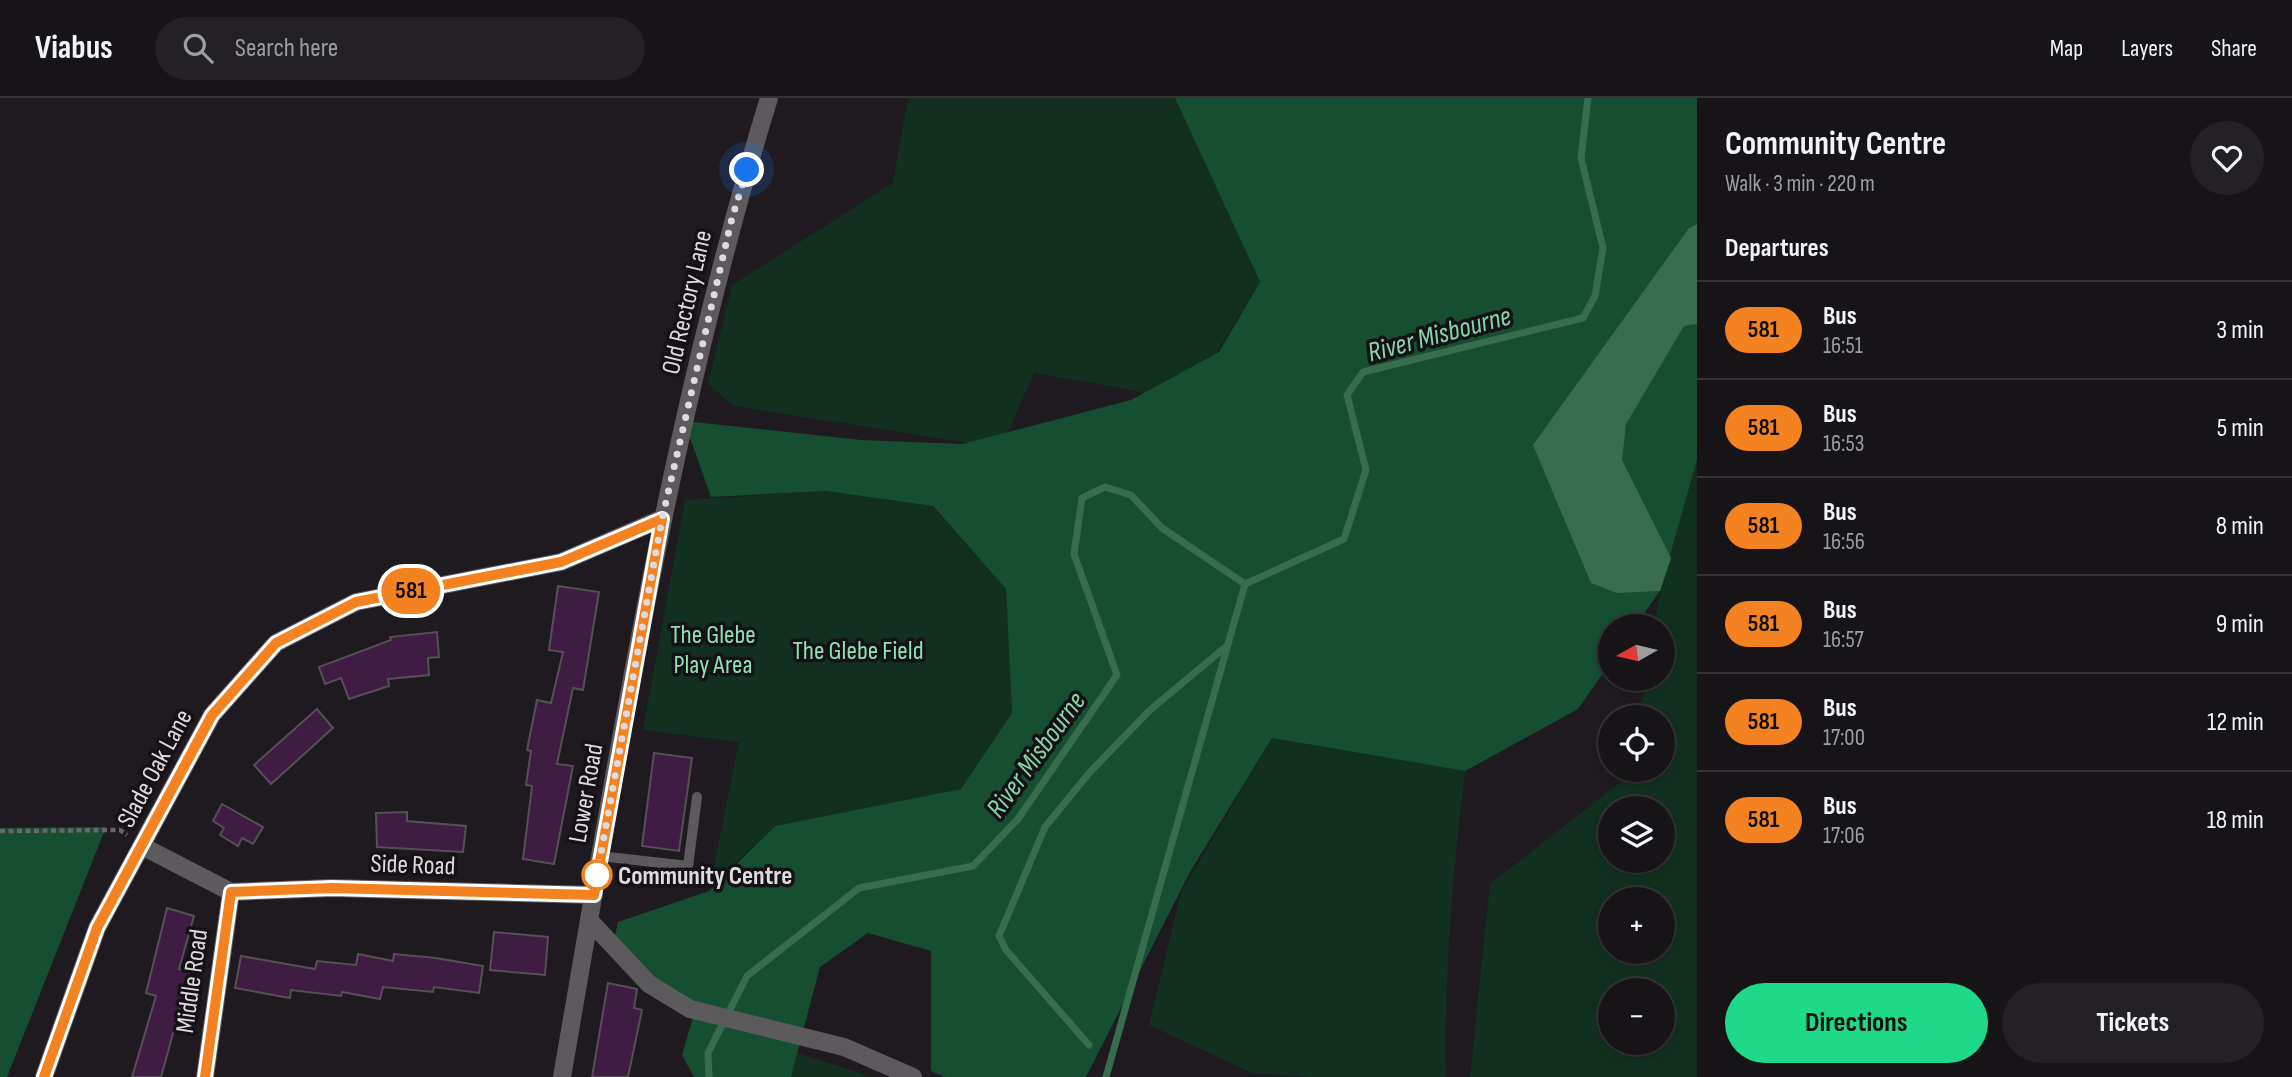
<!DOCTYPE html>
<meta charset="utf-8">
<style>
body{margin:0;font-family:"Sofia Sans Condensed",sans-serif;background:#242124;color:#f1f3f6;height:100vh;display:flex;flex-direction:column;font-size:26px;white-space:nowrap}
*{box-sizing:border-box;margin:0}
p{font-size:23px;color:#9e9ea1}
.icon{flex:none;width:38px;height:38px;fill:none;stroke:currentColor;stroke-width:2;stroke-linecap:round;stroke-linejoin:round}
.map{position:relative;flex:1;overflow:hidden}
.side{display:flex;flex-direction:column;background:#171417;width:595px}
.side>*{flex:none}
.badge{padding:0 14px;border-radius:23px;font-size:24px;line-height:46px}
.needle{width:46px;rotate:262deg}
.buttons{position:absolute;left:1598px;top:516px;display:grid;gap:14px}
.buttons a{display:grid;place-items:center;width:77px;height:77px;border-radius:50%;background:#171417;box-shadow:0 4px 10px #0003,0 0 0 2px #363336;font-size:35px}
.you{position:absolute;width:35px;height:35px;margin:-18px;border:5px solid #fff;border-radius:50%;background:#1a73e8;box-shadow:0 0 0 10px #1a73e833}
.map>.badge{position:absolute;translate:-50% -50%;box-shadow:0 0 0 4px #fff}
h2{padding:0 28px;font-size:26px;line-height:63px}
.round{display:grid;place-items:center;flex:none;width:74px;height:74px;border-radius:37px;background:#242124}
.overview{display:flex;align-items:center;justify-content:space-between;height:119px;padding:0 28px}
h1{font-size:33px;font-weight:700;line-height:52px}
.button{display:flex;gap:14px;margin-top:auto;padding:14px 28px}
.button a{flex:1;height:80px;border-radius:42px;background:#1dd988;color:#111;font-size:28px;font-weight:700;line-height:80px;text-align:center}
.button a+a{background:#242124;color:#f1f3f6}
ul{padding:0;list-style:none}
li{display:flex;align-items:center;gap:21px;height:98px;padding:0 28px;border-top:2px solid #363336}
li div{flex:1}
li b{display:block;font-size:26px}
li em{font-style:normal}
li .badge{min-width:77px;font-weight:700;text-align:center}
header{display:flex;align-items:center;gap:42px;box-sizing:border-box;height:98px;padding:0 35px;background:#171417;border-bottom:2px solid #363336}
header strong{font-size:33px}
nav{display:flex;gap:38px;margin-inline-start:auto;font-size:24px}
.search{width:490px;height:63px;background:#242124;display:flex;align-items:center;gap:18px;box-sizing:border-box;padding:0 24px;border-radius:38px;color:#9e9ea1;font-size:26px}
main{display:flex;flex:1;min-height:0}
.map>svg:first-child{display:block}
.green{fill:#11301f;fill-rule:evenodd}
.forest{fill:#164e32}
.water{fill:#376d4e}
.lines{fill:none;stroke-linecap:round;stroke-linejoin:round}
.stream{stroke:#376d4e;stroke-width:7}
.building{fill:#3f1d42;stroke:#565056;stroke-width:2}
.path{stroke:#696569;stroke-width:4.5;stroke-dasharray:5 3.5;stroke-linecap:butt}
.service{stroke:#5d5a5d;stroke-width:10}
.minor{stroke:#5d5a5d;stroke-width:18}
.line-casing{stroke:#fff;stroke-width:16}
.line{stroke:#f58220;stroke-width:10}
.walk{stroke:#dedbde;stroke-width:7;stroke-dasharray:0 12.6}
.stop-dot{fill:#fff;stroke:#f58220;stroke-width:3.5}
.labels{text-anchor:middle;stroke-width:7;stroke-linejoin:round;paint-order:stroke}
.street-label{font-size:26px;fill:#dedbde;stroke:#161116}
.park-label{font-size:26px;fill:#8fe2b1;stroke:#161116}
.stop-label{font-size:26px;font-weight:bold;fill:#dedbde;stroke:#161116;text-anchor:start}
.water-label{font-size:28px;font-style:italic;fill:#84d6a5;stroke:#161116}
</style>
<header>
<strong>Viabus</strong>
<div class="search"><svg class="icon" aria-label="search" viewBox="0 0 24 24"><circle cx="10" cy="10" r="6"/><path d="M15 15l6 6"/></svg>Search here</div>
<nav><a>Map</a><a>Layers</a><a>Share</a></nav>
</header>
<main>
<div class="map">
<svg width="1697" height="979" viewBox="0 0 1697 979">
<rect width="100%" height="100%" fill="#1f1a1f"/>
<!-- green -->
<path class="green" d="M 908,0 L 1175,0 L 1260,184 L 1188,302 L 1034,275 L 1001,350 L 734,308 L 708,286 L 732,187 L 893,85 Z
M 1697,362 L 1697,979 L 1470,979 L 1490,786 L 1631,676 L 1632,672 L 1662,672 L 1662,620 L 1640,619 L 1646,581 L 1662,581 L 1662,528 L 1655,528 L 1660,493 ZM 1610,710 L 1662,710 L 1662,763 L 1610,763 ZM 1610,802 L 1662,802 L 1662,854 L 1610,854 ZM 1610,892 L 1662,892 L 1662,945 L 1610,945 Z
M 826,393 L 932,408 L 1006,491 L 1012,615 L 961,691 L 775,728 L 710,789 L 739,644 L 643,632 L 685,402 Z
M 1272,640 L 1465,673 C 1453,775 1444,876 1446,979 L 1309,979 L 1252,975 L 1149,927 L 1181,794 Z
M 797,955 L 873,979 L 791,979 Z"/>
<!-- forest -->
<path class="forest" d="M 1175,0 L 1697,0 L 1697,362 L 1660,493 L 1635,528 L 1610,528 L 1610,565 L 1578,611 L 1465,673 L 1272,640 L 1190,774 L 1086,979 L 945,979 L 931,973 L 931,853 L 868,835 L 820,869 L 791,979 L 694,979 L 682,957 L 695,912 L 613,847 L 618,824 L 709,793 L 775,728 L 961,691 L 1012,615 L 1006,491 L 933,408 L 826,393 L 711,399 L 684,323 L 861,342 L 962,346 L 1131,302 L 1219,254 L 1260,184 Z
M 106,729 L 7,979 L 0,979 L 0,730 Z"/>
<!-- water -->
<path class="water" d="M 1697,126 L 1697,226 L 1684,228 L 1626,326 L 1622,362 L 1671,460 L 1660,493 L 1617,495 L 1591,485 L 1533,347 L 1689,130 Z"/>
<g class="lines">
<!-- stream -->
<path class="stream" d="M 1089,947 L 1006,852 L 999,838 L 1045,729 L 1090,674 L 1150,612 L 1228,547
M 709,979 L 708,955 L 747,878 L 859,790 L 973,768 L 1018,721 L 1117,577 L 1074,456 L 1082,400 L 1105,389 L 1131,397 L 1162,430 L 1245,486
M 1106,979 L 1245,486 L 1344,441 L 1366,372 L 1347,297 L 1363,274 L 1583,220 L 1595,198 L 1603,150 L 1581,60 L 1588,0"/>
</g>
<!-- building -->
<path class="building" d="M 558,488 L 599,494 L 583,592 L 573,590 L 557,666 L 573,668 L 554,766 L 523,761 L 532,688 L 526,687 L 531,653 L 527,652 L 537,602 L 551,605 L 563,554 L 549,552 Z
M 437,534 L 439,559 L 428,560 L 429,577 L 388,581 L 389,588 L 349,601 L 341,580 L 325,586 L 319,569 L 391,542 L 390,539 Z
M 317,611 L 333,630 L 271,686 L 254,667 Z
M 654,655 L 692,660 L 679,753 L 642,748 Z
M 222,706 L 263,729 L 253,746 L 242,740 L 238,748 L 220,737 L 224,730 L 213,723 Z
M 407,714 L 407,723 L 466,728 L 463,754 L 377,749 L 376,715 Z
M 167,810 L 194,818 L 179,871 L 190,874 L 161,979 L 132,979 L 156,898 L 146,895 Z
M 494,834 L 548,839 L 545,877 L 490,872 Z
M 358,856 L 393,863 L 394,856 L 436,860 L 483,868 L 479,895 L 434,889 L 433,894 L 383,889 L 380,901 L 342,894 L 341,898 L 291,892 L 290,900 L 235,890 L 241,858 L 315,871 L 317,863 L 356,867 Z
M 608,885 L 637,891 L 634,910 L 642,912 L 628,979 L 592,979 Z"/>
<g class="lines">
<!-- path -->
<path class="path" d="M 0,733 L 120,732 L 127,737"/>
<!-- service -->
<path class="service" d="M 600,758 L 688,768 L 697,699"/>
<!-- minor -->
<path class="minor" d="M 142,748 L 231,794 L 332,790 L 594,797
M 589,822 L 649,886 L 690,911 L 844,949 L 913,979
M 44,979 L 97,830 L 212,617 L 276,545 L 356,504 L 561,464 L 661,421
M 205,979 L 231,794
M 562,979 C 619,650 671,319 769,0"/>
</g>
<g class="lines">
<!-- line casing -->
<g class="line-casing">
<path id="line" d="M 44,979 L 97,830 L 212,617 L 276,545 L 356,504 L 561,464 L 662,421 L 594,797 L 332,790 L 231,794 L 205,979"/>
</g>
<!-- line -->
<use href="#line" class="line"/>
<!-- walk -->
<path class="walk" d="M 597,777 L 662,421 L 732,120 L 747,72"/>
</g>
<!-- markers -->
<circle class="stop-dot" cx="597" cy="777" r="14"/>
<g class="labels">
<!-- street labels -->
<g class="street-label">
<text transform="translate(686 204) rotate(-77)" y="9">Old Rectory Lane</text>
<text transform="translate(154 670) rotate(-62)" y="9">Slade Oak Lane</text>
<text transform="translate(585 695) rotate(-80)" y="9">Lower Road</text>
<text transform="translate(413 766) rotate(2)" y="9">Side Road</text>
<text transform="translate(191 883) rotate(-82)" y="9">Middle Road</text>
</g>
<!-- park labels -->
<g class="park-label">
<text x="713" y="545">The Glebe<tspan x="713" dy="30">Play Area</tspan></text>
<text x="858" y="561">The Glebe Field</text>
</g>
<!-- stop labels -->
<g class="stop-label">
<text x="618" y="786">Community Centre</text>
</g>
<!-- water labels -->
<g class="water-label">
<text transform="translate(1439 235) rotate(-15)" y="10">River Misbourne</text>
<text transform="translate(1035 656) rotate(-54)" y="10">River Misbourne</text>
</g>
</g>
</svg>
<div class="buttons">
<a><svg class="needle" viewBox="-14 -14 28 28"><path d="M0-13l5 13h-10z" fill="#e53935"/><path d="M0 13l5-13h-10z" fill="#9e9ea1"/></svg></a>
<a><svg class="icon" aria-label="locate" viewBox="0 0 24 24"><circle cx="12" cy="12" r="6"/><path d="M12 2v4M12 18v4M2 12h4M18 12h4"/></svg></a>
<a><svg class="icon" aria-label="layers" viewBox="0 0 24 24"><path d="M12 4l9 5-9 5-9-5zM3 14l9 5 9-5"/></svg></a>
<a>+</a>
<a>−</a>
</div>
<div class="you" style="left:747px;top:72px"></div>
<b class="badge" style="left:411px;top:493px;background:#f58220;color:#111">581</b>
</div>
<section class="side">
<div class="overview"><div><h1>Community Centre</h1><p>Walk · 3 min · 220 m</p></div><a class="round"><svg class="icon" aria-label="heart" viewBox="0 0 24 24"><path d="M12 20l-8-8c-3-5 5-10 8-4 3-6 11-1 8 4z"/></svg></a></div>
<h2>Departures</h2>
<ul>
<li><span class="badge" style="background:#f58220;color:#111">581</span><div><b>Bus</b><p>16:51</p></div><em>3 min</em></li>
<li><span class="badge" style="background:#f58220;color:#111">581</span><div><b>Bus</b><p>16:53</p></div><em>5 min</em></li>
<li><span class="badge" style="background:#f58220;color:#111">581</span><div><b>Bus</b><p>16:56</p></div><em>8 min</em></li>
<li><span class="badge" style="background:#f58220;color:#111">581</span><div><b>Bus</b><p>16:57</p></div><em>9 min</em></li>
<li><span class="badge" style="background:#f58220;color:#111">581</span><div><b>Bus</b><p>17:00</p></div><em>12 min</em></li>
<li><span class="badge" style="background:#f58220;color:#111">581</span><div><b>Bus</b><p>17:06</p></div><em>18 min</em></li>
</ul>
<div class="button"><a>Directions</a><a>Tickets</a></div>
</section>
</main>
